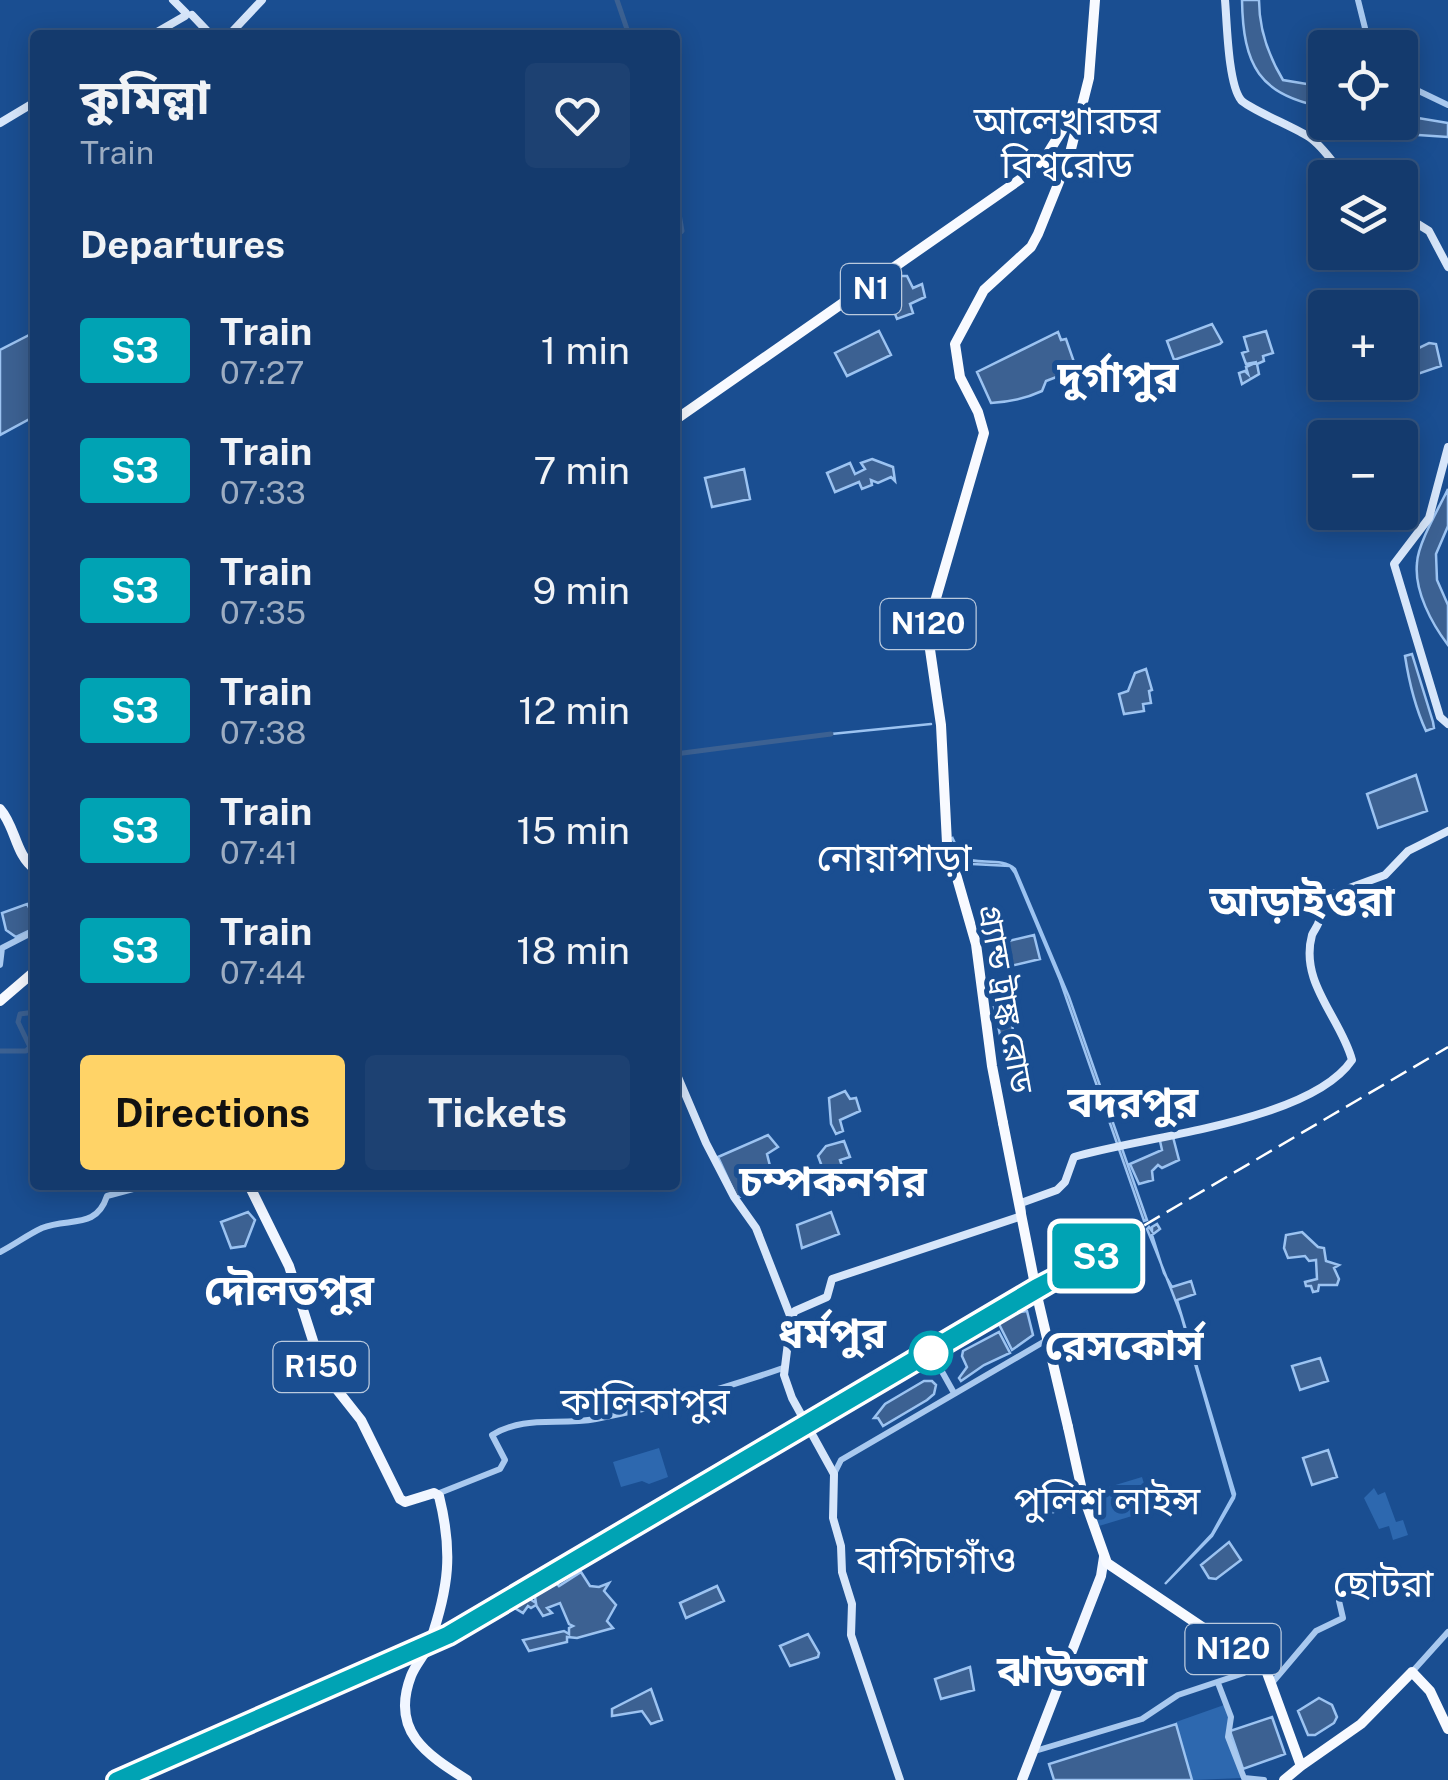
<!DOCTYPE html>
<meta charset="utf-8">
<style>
body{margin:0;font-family:"Public Sans","Noto Sans Bengali",sans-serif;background:#1d4172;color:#f1f3f6;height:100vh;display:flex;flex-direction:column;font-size:38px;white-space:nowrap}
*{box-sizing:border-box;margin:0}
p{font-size:32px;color:#9dadc2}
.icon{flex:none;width:55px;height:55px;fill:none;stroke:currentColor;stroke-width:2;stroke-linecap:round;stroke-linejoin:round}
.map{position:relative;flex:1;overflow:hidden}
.details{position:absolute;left:30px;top:30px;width:650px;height:1160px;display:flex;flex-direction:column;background:#143a6d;border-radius:10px;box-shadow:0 5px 25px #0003,0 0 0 2px #335480}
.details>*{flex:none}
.badge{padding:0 20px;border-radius:8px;font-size:35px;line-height:65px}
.controls{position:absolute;left:1308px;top:30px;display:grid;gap:20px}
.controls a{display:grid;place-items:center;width:110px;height:110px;border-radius:10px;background:#143a6d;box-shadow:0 5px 25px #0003,0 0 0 2px #335480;font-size:50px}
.map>.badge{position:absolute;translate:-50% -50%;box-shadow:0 0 0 5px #fff}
h2{padding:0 50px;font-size:38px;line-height:90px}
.round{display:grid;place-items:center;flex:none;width:105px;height:105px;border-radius:10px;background:#1d4172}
.head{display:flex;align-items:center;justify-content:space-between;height:170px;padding:0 50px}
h1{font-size:48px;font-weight:700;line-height:75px}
.primary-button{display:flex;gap:20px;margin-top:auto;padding:20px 50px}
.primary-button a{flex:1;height:115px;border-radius:10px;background:#ffd367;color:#111;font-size:40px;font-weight:700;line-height:115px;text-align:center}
.primary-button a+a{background:#1d4172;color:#f1f3f6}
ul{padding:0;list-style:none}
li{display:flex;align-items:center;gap:30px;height:120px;padding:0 50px}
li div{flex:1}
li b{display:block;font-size:38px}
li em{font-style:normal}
li .badge{min-width:110px;font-weight:700;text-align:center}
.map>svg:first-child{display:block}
.green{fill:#2d68af}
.water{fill:#3c6192;stroke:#9cc3f1;stroke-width:2.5}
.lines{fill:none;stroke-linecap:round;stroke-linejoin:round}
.stream{stroke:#9cc3f1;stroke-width:2.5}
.canal{stroke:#3c6192;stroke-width:5}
.tertiary{stroke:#a9c9ef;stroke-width:6}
.secondary{stroke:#d7e6fa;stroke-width:8}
.primary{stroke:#f1f6ff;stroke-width:10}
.trunk{stroke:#f8faff;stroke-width:10}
.rail{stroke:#fff;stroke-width:2.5;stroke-dasharray:18 8;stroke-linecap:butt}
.trunk-bridge{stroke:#f8faff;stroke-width:10}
.line-casing{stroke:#fff;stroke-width:22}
.line{stroke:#00a3b4;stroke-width:15}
.stop-dot{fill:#fff;stroke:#00a3b4;stroke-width:5}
.labels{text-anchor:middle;stroke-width:10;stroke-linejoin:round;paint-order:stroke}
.shield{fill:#1a4e91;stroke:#bacade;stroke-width:2.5}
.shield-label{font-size:30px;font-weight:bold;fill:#fff}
.street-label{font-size:32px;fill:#fff;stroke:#1a4e91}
.quarter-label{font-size:38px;fill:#fff;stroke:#1a4e91}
.district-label{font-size:42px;font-weight:bold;fill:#fff;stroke:#1a4e91}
</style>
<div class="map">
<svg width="1448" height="1780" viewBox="0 0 1448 1780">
<rect width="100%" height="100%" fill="#1a4e91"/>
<!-- green -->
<path class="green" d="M 659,1448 L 668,1477 L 649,1484 L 642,1481 L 621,1487 L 613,1462 Z
M 1142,1477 L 1152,1510 L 1099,1526 L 1089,1493 Z
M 1374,1488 L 1378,1495 L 1385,1492 L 1396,1522 L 1403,1520 L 1408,1535 L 1393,1540 L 1389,1526 L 1379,1529 L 1364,1498 Z
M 1224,1705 L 1229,1717 L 1226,1732 L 1242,1778 L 1193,1780 L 1176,1722 Z"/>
<!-- water -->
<path class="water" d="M 1242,0 L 1259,0 C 1259,29 1268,55 1283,80 L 1325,87 L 1325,107 C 1259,96 1243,65 1242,0 Z
M 1400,115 L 1448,123 L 1448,137 L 1403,134 L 1370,123 L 1400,122 Z
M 895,276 L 907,276 L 913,288 L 922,284 L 925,297 L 910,304 L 913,313 L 897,319 L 883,284 Z
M 1212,324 L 1222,342 L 1220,344 L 1174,360 L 1167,341 Z
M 879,331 L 891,355 L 847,376 L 835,353 Z
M 1266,331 L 1273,353 L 1263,356 L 1264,361 L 1257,364 L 1259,374 L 1242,384 L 1239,373 L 1245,371 L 1248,374 L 1246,367 L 1257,362 L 1246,364 L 1242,353 L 1248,351 L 1244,337 Z
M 35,332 L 35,416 L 0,435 L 0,350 Z
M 1058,332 L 1061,340 L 1066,339 L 1074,362 L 1072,371 L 1046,381 L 1042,391 C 1025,399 1010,402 991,403 L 977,372 Z
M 1429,343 L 1436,344 L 1441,366 L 1400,380 L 1400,357 Z
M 872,459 L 893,467 L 895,481 L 891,477 L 878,483 L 871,480 L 872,485 L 862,489 L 859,482 L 835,492 L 827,473 L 850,463 L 855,474 L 865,469 L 861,463 Z
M 744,469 L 750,499 L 712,507 L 705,478 Z
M 1448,489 L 1448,526 L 1436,554 L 1437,580 L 1448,605 L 1448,645 C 1432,624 1414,591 1417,563 C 1418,543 1439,508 1448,489 Z
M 1412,654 L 1433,722 L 1434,728 L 1426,731 C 1415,707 1409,682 1405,656 Z
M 1146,669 L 1152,690 L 1149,691 L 1151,703 L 1143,704 L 1144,711 L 1124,714 L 1119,694 L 1128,691 L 1135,673 Z
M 1416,775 L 1427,811 L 1378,828 L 1367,794 Z
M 952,837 L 962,858 C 979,865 1002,857 1015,869 L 1069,997 L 1147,1220 L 1144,1221 L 1060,980 L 1015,873 L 1010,866 L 972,864 L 962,860 Z
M 27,904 L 33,915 L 35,928 L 16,937 L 6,930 L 2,913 Z
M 1034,935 L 1040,959 L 1002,968 L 996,944 Z
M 1008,1004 L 1018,1056 L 1005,1058 L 994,1007 Z
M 845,1091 L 850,1099 L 856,1098 L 860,1111 L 840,1120 L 843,1131 L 836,1134 L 831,1124 L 829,1098 Z
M 768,1135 L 778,1147 L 767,1154 L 771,1170 L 764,1178 L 764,1185 C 759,1193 744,1199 736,1196 L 718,1157 Z
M 1168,1137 L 1173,1137 L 1179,1160 L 1162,1168 L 1158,1165 L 1152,1171 L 1153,1180 L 1139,1184 L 1130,1164 L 1162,1150 L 1160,1141 Z
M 844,1141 L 850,1157 L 840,1160 L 842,1166 L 824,1172 L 818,1156 L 826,1146 Z
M 248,1212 L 255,1220 L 245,1246 L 231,1248 L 221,1222 Z
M 831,1212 L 839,1234 L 802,1248 L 797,1225 Z
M 1157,1224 L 1160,1229 L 1152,1235 L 1164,1273 L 1172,1287 L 1191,1281 L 1195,1294 L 1177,1300 L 1235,1494 L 1234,1498 L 1212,1536 L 1165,1584 L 1212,1534 L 1233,1496 L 1181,1315 C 1170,1286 1159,1258 1147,1229 L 1149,1227 L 1152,1231 L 1152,1227 Z
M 1302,1232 L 1318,1247 L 1324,1248 L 1326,1261 L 1339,1265 L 1334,1268 L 1339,1279 L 1337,1285 L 1319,1285 L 1318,1291 L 1313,1292 L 1311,1286 L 1306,1286 L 1305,1282 L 1317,1279 L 1316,1260 L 1309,1261 L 1305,1256 L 1288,1258 L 1284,1248 L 1286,1235 Z
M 1027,1311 L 1033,1335 L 1012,1350 L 998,1322 L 1015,1313 Z
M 999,1332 L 1010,1353 L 984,1365 L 961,1381 L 959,1378 L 967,1367 L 962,1356 L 963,1351 Z
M 1320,1358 L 1328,1381 L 1300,1390 L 1292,1366 Z
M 924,1381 L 932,1381 L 936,1385 L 934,1394 L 927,1400 L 883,1426 L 878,1418 L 874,1418 L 885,1404 Z
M 1328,1450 L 1337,1477 L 1312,1485 L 1303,1458 Z
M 1064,1484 L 1073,1506 L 1041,1516 L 1032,1493 Z
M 1229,1542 L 1241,1560 L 1216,1579 L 1209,1578 L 1201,1565 Z
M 581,1572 L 590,1586 L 599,1587 L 609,1583 L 604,1591 L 616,1605 L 607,1621 L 613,1628 L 577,1638 L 567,1637 L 567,1642 L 529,1651 L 523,1640 L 564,1631 L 569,1634 L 569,1628 L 573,1626 L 569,1624 L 560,1603 L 547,1608 L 552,1613 L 543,1616 L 536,1605 L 531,1608 L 528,1606 L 523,1613 L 513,1607 L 525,1596 L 536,1603 L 534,1591 L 553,1579 L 559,1586 Z
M 717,1586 L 724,1601 L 686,1618 L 680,1603 Z
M 808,1634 L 819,1653 L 818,1657 L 790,1666 L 780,1646 Z
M 970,1667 L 974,1690 L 941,1699 L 935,1679 Z
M 651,1689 L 662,1720 L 651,1724 L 642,1711 L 612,1716 L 612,1709 Z
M 1319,1698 L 1332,1705 L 1337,1717 L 1334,1723 L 1315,1735 L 1308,1735 L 1298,1711 Z
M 1272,1717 L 1285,1754 L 1243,1769 L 1230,1731 Z
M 1176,1724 L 1192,1780 L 1054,1780 L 1049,1764 Z"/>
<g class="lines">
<!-- stream -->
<path class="stream" d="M 831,734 L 931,724"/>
<!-- canal -->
<path class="canal" d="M 617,0 L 629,35
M 675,191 L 682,231 L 675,237
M 675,754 L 831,734
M 0,1051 L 26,1051 L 30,1047 L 18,1022 L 20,1014 L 35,1012"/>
<!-- tertiary -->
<path class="tertiary" d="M 1358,0 L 1370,48
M 1400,82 L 1448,105
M 0,965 L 2,948 L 35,931
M 0,1252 C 14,1245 27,1235 42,1228 C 69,1217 96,1230 107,1196 L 148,1185
M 940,1368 L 954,1393
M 834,1474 L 841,1460 L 1045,1341
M 437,1494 L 500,1469 L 505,1460 L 492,1435 C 525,1415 557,1426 596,1419 C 659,1407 723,1389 783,1368
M 1412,1672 L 1448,1632
M 1218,1683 L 1231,1717 L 1228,1737 L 1244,1778 L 1264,1780
M 1272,1683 L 1316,1631 L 1343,1618 L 1339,1601
M 1035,1751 L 1142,1719 L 1178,1695 L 1244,1673 L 1244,1657"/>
<!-- secondary -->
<path class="secondary" d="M 173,0 L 186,13
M 1225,0 C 1227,22 1228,84 1241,100 C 1247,108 1296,128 1309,137 C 1324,147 1334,165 1346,178
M 192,15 L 211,35
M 152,35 L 185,16
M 229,35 L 262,0
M 0,123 L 35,102
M 1400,213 L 1429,231 L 1448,267
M 1448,447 L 1429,518 L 1394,564 L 1440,717 L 1448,724
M 675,1070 L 706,1143 L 734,1197 L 756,1228 L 791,1318
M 791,1318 L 795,1311 L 827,1297 L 832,1279 L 1022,1216 L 1021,1203 L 1057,1190 L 1065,1182 L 1074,1157 C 1145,1136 1310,1122 1352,1060 C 1341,1018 1299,983 1312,935 C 1314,930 1318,926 1319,921 C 1321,912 1318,906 1322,898 L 1385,875 L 1408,851 L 1448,831
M 791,1318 L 784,1375 L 792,1398 L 834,1474 L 833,1518 L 841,1546 L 842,1572 L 852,1604 L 851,1635 L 900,1780"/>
<!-- primary -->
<path class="primary" d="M 0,809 C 16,827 15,855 35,869
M 249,1185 L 289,1266 L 323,1372 L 361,1420 L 400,1499 L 405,1502 L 434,1493 L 439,1496 C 453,1552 449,1587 430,1642 C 426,1654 416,1663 411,1676 C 390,1731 426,1754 467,1780
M 1022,1780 L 1101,1576 L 1104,1557"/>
<!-- trunk -->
<path class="trunk" d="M 675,420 L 1022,178 L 1048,153 L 1074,111
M 0,1001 L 35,971
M 1003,1123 L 992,1066 L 976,944 L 947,843 L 941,725 L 927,629 L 984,433 L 978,412 L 960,377 L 955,344 L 984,290 L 1031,247 L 1038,234 L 1069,157 L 1089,78 L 1095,0
M 1068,1427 L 1083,1495 L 1107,1563 L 1266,1670 L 1301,1766 L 1284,1780
M 1412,1672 L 1430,1691 L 1448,1729
M 1301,1766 L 1361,1724 L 1412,1672"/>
<!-- rail -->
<path class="rail" d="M 116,1780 L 448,1634 L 1448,1047"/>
<!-- trunk-bridge -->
<path class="trunk-bridge" d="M 1003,1123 L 1038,1300 L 1068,1427"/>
</g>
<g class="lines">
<!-- line casing -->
<g class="line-casing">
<path id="line" d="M 116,1780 L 448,1634 L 1036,1287 L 1098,1255 L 449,1636 L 121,1780"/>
</g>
<!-- line -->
<use href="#line" class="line"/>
</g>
<!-- markers -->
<circle class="stop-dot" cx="931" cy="1353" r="20"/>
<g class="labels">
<!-- shield labels -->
<g class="shield">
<rect x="841" y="264" width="60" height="50" rx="8"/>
<rect x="880.5" y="599" width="95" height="50" rx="8"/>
<rect x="273.5" y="1342" width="95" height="50" rx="8"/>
<rect x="1185.5" y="1624" width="95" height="50" rx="8"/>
</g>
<g class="shield-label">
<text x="871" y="299">N1</text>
<text x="928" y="634">N120</text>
<text x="321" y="1377">R150</text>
<text x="1233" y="1659">N120</text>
</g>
<!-- street labels -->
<g class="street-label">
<text transform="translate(1006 999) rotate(80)" y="11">গ্র্যান্ড ট্রাঙ্ক রোড</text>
</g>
<!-- quarter labels -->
<g class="quarter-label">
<text x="1067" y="134">আলেখারচর<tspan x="1067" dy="44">বিশ্বরোড</tspan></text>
<text x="894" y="871">নোয়াপাড়া</text>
<text x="645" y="1415">কালিকাপুর</text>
<text x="1107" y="1514">পুলিশ লাইন্স</text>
<text x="936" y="1573">বাগিচাগাঁও</text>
<text x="1383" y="1597">ছোটরা</text>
</g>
<!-- district labels -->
<g class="district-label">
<text x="1118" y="392">দুর্গাপুর</text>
<text x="1302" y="916">আড়াইওরা</text>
<text x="1133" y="1117">বদরপুর</text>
<text x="833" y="1196">চম্পকনগর</text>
<text x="289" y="1305">দৌলতপুর</text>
<text x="832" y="1348">ধর্মপুর</text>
<text x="1124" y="1360">রেসকোর্স</text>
<text x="1072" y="1686">ঝাউতলা</text>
</g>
</g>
</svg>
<div class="controls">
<a><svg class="icon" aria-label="locate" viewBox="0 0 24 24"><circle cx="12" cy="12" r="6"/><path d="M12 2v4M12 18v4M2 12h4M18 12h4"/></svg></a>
<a><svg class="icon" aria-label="layers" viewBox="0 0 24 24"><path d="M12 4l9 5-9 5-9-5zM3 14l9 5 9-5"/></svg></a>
<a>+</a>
<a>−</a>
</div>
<b class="badge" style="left:1096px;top:1256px;background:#00a3b4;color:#fff">S3</b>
<section class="details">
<div class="head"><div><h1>কুমিল্লা</h1><p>Train</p></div><a class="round"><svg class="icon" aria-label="heart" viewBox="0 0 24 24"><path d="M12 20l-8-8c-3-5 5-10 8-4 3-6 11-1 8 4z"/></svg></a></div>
<h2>Departures</h2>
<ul>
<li><span class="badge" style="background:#00a3b4;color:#fff">S3</span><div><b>Train</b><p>07:27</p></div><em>1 min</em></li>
<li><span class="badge" style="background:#00a3b4;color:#fff">S3</span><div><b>Train</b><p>07:33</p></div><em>7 min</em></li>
<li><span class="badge" style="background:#00a3b4;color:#fff">S3</span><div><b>Train</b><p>07:35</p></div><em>9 min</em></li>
<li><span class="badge" style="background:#00a3b4;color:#fff">S3</span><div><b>Train</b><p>07:38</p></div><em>12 min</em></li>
<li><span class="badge" style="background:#00a3b4;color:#fff">S3</span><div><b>Train</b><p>07:41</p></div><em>15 min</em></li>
<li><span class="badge" style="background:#00a3b4;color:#fff">S3</span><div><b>Train</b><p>07:44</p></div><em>18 min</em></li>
</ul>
<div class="primary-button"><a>Directions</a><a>Tickets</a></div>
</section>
</div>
